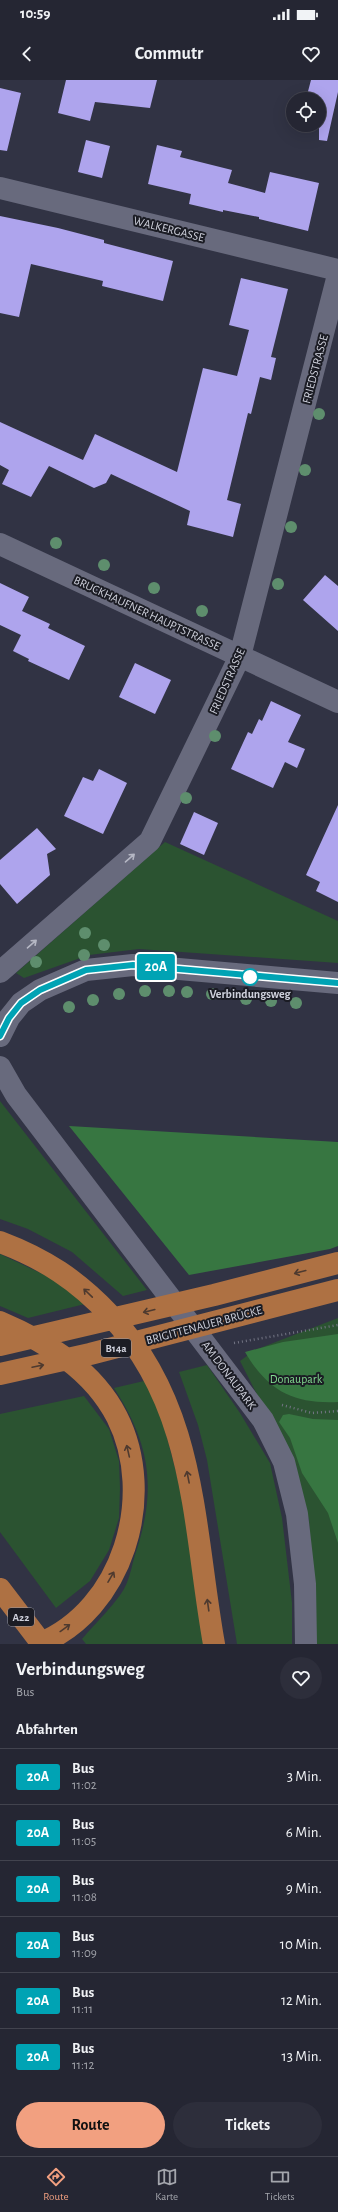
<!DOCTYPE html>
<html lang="de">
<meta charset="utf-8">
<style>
body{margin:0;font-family:"Alegreya Sans",sans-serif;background:#2d2e3b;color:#f1f3f6;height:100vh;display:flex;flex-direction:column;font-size:15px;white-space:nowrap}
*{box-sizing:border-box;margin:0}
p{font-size:13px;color:#a3a5ac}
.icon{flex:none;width:22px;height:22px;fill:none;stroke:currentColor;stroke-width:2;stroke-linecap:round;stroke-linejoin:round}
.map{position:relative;height:1564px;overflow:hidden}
.details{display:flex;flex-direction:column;background:#252633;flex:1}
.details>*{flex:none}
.badge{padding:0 8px;border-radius:3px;font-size:14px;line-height:26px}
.fabs{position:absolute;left:286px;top:12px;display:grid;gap:8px}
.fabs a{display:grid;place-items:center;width:40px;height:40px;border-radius:50%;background:#252633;box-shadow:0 4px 16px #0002,0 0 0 1px #42434e;font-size:20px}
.map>.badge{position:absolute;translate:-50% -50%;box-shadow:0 0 0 2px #fff}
h2{padding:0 16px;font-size:15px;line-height:36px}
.round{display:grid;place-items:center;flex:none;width:42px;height:42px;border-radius:21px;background:#2d2e3b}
.overview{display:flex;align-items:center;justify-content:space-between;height:68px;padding:0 16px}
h1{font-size:19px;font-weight:700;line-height:30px}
.primary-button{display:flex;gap:8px;margin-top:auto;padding:8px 16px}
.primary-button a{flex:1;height:46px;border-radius:24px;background:#f2a080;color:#111;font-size:16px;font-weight:700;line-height:46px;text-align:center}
.primary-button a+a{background:#2d2e3b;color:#f1f3f6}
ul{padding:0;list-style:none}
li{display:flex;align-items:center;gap:12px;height:56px;padding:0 16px;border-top:1px solid #42434e}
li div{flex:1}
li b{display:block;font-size:15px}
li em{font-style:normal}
li .badge{min-width:44px;font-weight:700;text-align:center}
.status{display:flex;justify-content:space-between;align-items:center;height:28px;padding:0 20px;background:#252633;direction:ltr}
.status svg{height:11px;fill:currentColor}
header{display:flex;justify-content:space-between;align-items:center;height:52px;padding:0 16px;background:#252633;font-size:18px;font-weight:700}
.tabs{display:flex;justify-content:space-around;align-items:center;height:56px;border-top:1px solid #42434e;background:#252633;font-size:11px;color:#a3a5ac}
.tabs a{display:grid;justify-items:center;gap:2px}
.tabs .active{color:#f2a080}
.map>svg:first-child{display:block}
.green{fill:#2b5331}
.forest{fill:#377641}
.building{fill:#aea4ed}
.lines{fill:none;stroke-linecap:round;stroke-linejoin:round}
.path{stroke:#737584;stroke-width:2.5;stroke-dasharray:1 3;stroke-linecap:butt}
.minor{stroke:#686a7d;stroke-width:22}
.highway{stroke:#ae7143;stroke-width:22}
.tree{fill:#5e8e6d}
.oneway{stroke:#b5b7c4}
.oneway2{stroke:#4e3a2f}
.line-casing{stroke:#fff;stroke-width:9}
.line{stroke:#00a3b4;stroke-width:6}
.stop-dot{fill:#fff;stroke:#00a3b4;stroke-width:2}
.labels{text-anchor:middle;stroke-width:4;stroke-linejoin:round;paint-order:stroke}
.shield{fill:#1b1c24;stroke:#999ba5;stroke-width:1}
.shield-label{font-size:11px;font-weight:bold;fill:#cfd1dc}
.street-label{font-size:12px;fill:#cfd1dc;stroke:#1b1c24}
.stop-label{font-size:12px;font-weight:bold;fill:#cfd1dc;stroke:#1b1c24}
.park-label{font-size:12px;fill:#82d98f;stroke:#1b1c24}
</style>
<div class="status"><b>10:59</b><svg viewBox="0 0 49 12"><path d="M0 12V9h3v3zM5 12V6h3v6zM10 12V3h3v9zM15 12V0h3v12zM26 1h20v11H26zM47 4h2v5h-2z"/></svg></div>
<header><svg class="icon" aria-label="back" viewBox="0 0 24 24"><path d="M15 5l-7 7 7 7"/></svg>Commutr<svg class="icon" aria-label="heart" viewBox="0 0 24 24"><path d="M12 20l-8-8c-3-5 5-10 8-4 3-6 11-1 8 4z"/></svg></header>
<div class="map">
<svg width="338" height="1564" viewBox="0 0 338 1564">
<rect width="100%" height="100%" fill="#313344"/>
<!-- green -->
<path class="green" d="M 165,762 L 338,841 L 338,883 L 139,869 L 89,875 L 24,898 L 16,893 Z
M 0,1021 L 147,1210 L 123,1216 L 72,1172 L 28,1149 L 0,1139 Z
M 0,1174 L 51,1198 L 85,1224 L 28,1238 L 0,1226 Z
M 338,1238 L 338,1564 L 316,1564 L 309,1440 L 295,1389 L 240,1281 L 255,1270 Z
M 207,1285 L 240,1333 L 270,1383 L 282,1438 L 292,1523 L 292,1564 L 237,1564 L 207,1380 L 198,1345 L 179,1292 Z
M 144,1301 L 159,1327 L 182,1415 L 204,1564 L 86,1564 L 82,1559 C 93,1546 118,1521 125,1507 C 130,1497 132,1485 135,1475 C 157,1410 151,1365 114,1308 Z
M 84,1316 L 109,1349 L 119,1381 L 120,1408 L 119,1438 L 109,1470 L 90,1501 L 56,1528 L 0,1452 L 0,1334 Z"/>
<!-- forest -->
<path class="forest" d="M 69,1046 L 338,1062 L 338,1166 L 330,1169 L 189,1195 Z
M 338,1254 L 338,1322 C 293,1324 268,1311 245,1272 L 283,1262 Z
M 289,1334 L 313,1339 L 338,1340 L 338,1463 L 328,1433 L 302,1393 L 290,1358 L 279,1342 L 283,1335 Z"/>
<!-- building -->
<path class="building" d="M 66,0 L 157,0 L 150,28 L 95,22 L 90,41 L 58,33 Z
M 311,0 L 338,0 L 338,12 L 327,61 L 319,60 L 319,19 L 306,19 Z
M 0,8 L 21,13 L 7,71 L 0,70 Z
M 86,60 L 110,66 L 102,98 L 78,92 Z
M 157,65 L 182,71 L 180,77 L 232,90 L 228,103 L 265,113 L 270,92 L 319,103 L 308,151 L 259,139 L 259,137 L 223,130 L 223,132 L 189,124 L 191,114 L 148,104 Z
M 0,136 L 58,148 L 104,160 L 104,163 L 173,181 L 163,221 L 102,206 L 103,201 L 31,184 L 19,237 L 0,233 Z
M 241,198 L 288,209 L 271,277 L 276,278 L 271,300 L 260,297 L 251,334 L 248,333 L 227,420 L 241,424 L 233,457 L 187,445 L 190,431 L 111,394 L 106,403 L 94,408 L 49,386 L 31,417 L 2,404 L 9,390 L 0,385 L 0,342 L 83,380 L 95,354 L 177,392 L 203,288 L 237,296 L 249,250 L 229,245 Z
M 325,495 L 338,506 L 338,551 L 303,520 Z
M 0,503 L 29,517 L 22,531 L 50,544 L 48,548 L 85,566 L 69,600 L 28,581 L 29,579 L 13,571 L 21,555 L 0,545 Z
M 135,583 L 171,600 L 155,634 L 119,617 Z
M 271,621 L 301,635 L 288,662 L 305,669 L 297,688 L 285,682 L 273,708 L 231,689 L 248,652 L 252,654 L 259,639 L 262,641 Z
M 99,689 L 127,703 L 103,754 L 64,736 L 83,697 L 93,701 Z
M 338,725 L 338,822 L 316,811 L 320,802 L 306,795 Z
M 194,732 L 218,743 L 204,775 L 180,764 Z
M 37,748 L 56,769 L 47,774 L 50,795 L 17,824 L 0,804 L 0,780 Z"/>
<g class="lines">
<!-- path -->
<path class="path" d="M 234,1263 L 338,1245
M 282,1325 L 312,1333 L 338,1331"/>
<!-- minor -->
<path class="minor" d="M 0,108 L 338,190
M 0,464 L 338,622
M 0,892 L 150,761 L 240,576 L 338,195
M 0,956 L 9,938 L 21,923 L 40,910 L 86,890 L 133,885 L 338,903
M 0,987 L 16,1015 L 263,1340 L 284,1382 L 297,1434 L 305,1504 L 306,1564"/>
<!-- highway -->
<path class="highway" d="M 0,1162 C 45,1179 77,1200 110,1235 C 197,1327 193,1447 214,1564
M 0,1242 C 47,1262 93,1290 117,1337 C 157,1416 123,1530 39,1564
M 0,1265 L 214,1215 L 338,1183
M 0,1294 L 90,1274 L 338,1210
M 0,1509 L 42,1564"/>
</g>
<!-- trees -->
<g class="tree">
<circle cx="319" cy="334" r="6"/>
<circle cx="305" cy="390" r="6"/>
<circle cx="291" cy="447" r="6"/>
<circle cx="56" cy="463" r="6"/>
<circle cx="104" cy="485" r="6"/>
<circle cx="278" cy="504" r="6"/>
<circle cx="154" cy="508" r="6"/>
<circle cx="202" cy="531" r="6"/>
<circle cx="215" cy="656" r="6"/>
<circle cx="186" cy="718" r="6"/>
<circle cx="85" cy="853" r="6"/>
<circle cx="104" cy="865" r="6"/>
<circle cx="84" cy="875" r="6"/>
<circle cx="36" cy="882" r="6"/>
<circle cx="145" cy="911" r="6"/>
<circle cx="169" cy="911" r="6"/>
<circle cx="187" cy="912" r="6"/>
<circle cx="119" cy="914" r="6"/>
<circle cx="212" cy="914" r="6"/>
<circle cx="246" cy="919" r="6"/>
<circle cx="93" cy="920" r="6"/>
<circle cx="271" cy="921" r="6"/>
<circle cx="296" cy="923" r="6"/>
<circle cx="69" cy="927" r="6"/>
</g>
<!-- one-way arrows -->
<defs><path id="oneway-shaft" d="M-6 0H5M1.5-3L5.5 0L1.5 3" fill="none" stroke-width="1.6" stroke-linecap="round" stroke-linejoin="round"/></defs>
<g class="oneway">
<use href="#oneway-shaft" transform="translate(130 778) rotate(-41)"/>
<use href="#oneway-shaft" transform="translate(32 864) rotate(-41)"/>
</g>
<g class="oneway2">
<use href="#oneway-shaft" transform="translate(300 1192) rotate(165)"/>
<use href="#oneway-shaft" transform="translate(88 1213) rotate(-136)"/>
<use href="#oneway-shaft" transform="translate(149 1231) rotate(166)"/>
<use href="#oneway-shaft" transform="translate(38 1286) rotate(-12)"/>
<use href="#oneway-shaft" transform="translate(128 1371) rotate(-103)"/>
<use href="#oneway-shaft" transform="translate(188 1397) rotate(-101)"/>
<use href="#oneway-shaft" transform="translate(111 1497) rotate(-60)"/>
<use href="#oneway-shaft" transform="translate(208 1525) rotate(-98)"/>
<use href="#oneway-shaft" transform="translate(65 1548) rotate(-36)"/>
</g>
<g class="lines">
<!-- line casing -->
<g class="line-casing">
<path id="line" d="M 0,956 L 9,938 L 21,923 L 40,910 L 86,890 L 133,885 L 338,903"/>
</g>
<!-- line -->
<use href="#line" class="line"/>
</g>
<!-- markers -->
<circle class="stop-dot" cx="250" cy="897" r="8"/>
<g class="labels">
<!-- shield labels -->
<g class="shield">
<rect x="101" y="1259" width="30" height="18" rx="3"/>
<rect x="8" y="1528" width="26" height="18" rx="3"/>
</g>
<g class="shield-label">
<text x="116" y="1272">B14a</text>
<text x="21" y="1541">A22</text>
</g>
<!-- street labels -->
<g class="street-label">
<text transform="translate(169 149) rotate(14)" y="4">WALKERGASSE</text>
<text transform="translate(315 289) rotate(-75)" y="4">FRIEDSTRASSE</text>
<text transform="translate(147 533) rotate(25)" y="4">BRUCKHAUFNER HAUPTSTRASSE</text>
<text transform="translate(227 601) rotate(-66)" y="4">FRIEDSTRASSE</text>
<text transform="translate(204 1245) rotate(-15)" y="4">BRIGITTENAUER BRÜCKE</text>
<text transform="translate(229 1295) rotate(53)" y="4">AM DONAUPARK</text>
</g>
<!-- stop labels -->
<g class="stop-label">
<text x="250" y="918">Verbindungsweg</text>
</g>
<!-- park labels -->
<g class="park-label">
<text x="296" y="1303">Donaupark</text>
</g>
</g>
</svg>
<div class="fabs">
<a><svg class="icon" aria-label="locate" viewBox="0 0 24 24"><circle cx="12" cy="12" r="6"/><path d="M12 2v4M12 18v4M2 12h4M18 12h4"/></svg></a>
</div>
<b class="badge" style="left:156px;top:887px;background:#00a3b4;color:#fff">20A</b>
</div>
<section class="details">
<div class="overview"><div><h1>Verbindungsweg</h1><p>Bus</p></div><a class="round"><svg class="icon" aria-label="heart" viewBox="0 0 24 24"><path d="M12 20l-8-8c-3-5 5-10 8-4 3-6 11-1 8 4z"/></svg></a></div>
<h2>Abfahrten</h2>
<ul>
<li><span class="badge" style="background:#00a3b4;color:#fff">20A</span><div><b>Bus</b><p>11:02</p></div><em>3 Min.</em></li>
<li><span class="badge" style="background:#00a3b4;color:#fff">20A</span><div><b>Bus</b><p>11:05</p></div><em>6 Min.</em></li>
<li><span class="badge" style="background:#00a3b4;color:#fff">20A</span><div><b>Bus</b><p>11:08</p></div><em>9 Min.</em></li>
<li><span class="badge" style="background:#00a3b4;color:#fff">20A</span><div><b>Bus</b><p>11:09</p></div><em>10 Min.</em></li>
<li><span class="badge" style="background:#00a3b4;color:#fff">20A</span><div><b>Bus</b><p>11:11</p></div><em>12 Min.</em></li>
<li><span class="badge" style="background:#00a3b4;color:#fff">20A</span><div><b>Bus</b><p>11:12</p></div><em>13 Min.</em></li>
</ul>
<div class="primary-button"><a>Route</a><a>Tickets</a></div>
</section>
<nav class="tabs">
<a class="active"><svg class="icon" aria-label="directions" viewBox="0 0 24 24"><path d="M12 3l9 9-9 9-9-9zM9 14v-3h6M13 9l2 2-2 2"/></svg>Route</a>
<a><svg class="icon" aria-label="map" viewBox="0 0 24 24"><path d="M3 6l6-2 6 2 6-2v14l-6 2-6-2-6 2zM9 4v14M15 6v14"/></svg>Karte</a>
<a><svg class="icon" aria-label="tickets" viewBox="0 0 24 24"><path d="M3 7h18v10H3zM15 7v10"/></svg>Tickets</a>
</nav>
